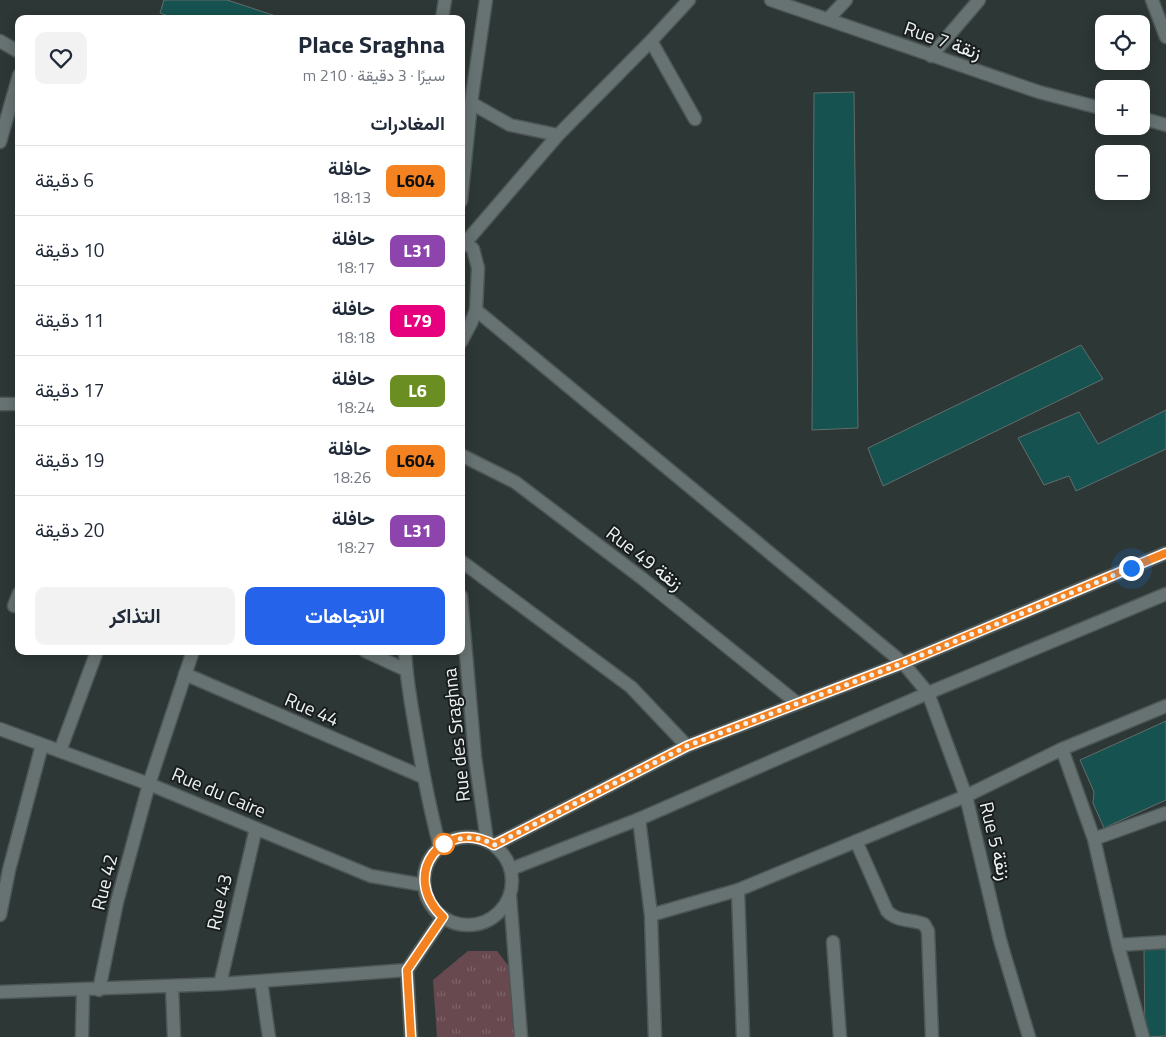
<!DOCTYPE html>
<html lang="ar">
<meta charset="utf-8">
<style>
body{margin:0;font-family:"Titillium Web",Vazirmatn,sans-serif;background:#f2f2f3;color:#1f2937;direction:rtl;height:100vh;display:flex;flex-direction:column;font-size:19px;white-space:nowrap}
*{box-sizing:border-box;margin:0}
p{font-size:16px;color:#747a83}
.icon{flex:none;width:28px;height:28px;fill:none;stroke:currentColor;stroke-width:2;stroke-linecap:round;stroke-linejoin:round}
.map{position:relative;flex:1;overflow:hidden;direction:ltr}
.sheet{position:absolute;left:15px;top:15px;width:450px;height:640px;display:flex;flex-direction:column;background:#fff;border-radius:10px;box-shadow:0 2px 12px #0003;direction:rtl}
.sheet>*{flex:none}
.badge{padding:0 10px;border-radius:8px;font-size:18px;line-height:32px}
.controls{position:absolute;left:1095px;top:15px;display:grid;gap:10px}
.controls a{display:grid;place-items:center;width:55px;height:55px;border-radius:10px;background:#fff;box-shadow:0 2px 12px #0003;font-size:25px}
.you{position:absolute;width:25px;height:25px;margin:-12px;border:4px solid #fff;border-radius:50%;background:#1a73e8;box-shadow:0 0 0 8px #1a73e833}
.map>.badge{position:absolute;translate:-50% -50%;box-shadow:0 0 0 2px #fff}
h2{padding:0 20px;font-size:19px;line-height:45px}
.round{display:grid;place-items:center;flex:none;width:52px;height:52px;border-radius:10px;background:#f2f2f3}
.head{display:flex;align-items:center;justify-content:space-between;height:85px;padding:0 20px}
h1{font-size:24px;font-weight:700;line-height:38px}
.button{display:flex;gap:10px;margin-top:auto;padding:10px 20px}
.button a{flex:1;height:58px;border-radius:10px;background:#2563eb;color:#fff;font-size:20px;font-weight:700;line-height:58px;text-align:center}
.button a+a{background:#f2f2f3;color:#1f2937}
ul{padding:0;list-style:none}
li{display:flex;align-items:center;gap:15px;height:70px;padding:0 20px;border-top:1px solid #e0e1e3}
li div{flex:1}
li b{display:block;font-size:19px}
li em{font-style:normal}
li .badge{min-width:55px;font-weight:700;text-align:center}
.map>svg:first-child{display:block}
.grass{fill:url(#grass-tufts)}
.building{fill:#165350;stroke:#626d6c}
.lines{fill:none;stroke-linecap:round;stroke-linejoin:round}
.lane-casing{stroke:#4d5655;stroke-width:15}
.street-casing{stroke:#4d5655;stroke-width:15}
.secondary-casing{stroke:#4d5655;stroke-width:15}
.lane{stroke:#677372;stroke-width:12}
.street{stroke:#677372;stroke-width:12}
.secondary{stroke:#677372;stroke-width:12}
.line-casing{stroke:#fff;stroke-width:11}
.line{stroke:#f58220;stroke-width:8}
.walk{stroke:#ebf2f1;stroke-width:5;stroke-dasharray:0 9}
.stop-dot{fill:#fff;stroke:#f58220;stroke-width:2.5}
.labels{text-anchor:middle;stroke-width:4;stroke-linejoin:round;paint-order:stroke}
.street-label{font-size:19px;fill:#ebf2f1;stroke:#191d1d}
</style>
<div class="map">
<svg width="1166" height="1037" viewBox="0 0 1166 1037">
<defs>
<pattern id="grass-tufts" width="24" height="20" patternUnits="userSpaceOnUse" patternTransform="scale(1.25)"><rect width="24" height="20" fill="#68494f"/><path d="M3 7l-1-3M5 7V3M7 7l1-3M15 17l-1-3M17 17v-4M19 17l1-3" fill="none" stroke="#7e6469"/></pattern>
</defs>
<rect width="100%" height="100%" fill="#2d3736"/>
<!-- grass -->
<path class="grass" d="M 468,951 L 497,951 L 510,968 L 514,1037 L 437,1037 L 433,980 Z"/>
<!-- building -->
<path class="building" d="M 164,0 L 227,0 L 285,19 L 177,19 L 160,13 Z
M 854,92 L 858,428 L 812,430 L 814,93 Z
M 1081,345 L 1103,379 L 883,486 L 868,448 Z
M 1166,410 L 1166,449 L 1076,491 L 1069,476 L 1044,485 L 1018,438 L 1079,412 L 1098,444 Z
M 1166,721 L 1166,800 L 1104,828 L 1093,803 L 1094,792 L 1080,760 Z
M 1144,949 L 1166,949 L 1166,1036 L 1145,1037 Z"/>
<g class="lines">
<!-- lane casing -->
<g class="lane-casing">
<path id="lane" d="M 651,41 L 695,119"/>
</g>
<!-- street casing -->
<g class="street-casing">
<path id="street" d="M 771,0 L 1039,92 L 1104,109
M 1152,0 L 1166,37
M 828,19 L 846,0
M 0,41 L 19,52
M 931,56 L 979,0
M 1141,118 L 1166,125
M 0,142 L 19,75
M 465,243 L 558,135 L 651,41 L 689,0
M 476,310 L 903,663 L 928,693 L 966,796 L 1000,940 L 1029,1037
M 0,404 L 19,404
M 461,455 L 515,482 L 643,579 L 797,703
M 461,561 L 631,687 L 687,746
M 14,606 L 19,593
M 365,651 L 406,670
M 185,674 L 423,777
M 0,729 L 149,784 L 371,876 L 424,885
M 1062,749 L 1094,839 L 1118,945 L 1143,1037
M 60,751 L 97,651
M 639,819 L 651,915 L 655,1037
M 1094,839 L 1166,813
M 856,841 L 887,911 C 897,922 911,919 924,924 L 928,931 L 932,1037
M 738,890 L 743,1037
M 0,915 L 9,870 L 42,745
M 651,915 L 738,890 L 966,796 L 1062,749 L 1166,706
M 833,942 L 840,1037
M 1118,945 L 1166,942
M 261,981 L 269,1037
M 220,984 L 256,828
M 172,986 L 174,1037
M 99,990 L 117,902 L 149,784 L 193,651
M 0,992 L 220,984 L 407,970
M 82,1037 L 83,990"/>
</g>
<!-- secondary casing -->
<g class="secondary-casing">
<path id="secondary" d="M 442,19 L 445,0
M 471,103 L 510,125 L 558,135
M 461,201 L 471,103 L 486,0
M 461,239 L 473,249 L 478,268 L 476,310 L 471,323 L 461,342
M 461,596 L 475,757 L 487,841
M 405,651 C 406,677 411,702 415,727 C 422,768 429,807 440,847
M424 881a44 44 0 1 1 88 0a44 44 0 1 1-88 0Z
M 494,845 L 687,746 L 903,663 L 1166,553
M 511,869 L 639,819 L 928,693 L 1166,594
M 510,896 L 521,1037
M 411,1037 L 407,970 L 443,917"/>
</g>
<!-- lane -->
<use href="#lane" class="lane"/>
<!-- street -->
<use href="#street" class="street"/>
<!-- secondary -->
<use href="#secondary" class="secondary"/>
</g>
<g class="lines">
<!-- line casing -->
<g class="line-casing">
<path id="line" d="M 411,1037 L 407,970 L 443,917 C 398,875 444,816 494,845 L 687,746 L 903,663 L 1166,553"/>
</g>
<!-- line -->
<use href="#line" class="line"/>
<!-- walk -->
<path class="walk" d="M 444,844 L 440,847 C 458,836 476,834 494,845 L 687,746 L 903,663 L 1131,568"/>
</g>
<!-- markers -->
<circle class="stop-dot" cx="444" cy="844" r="10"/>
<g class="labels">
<!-- street labels -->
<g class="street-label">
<text transform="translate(943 40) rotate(19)" y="7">Rue 7 زنقة</text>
<text transform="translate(645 558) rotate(38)" y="7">Rue 49 زنقة</text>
<text transform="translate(312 709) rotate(23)" y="7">Rue 44</text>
<text transform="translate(456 735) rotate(-96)" y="7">Rue des Sraghna</text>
<text transform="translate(219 792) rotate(23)" y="7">Rue du Caire</text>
<text transform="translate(996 841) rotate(76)" y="7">Rue 5 زنقة</text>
<text transform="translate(104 882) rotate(-76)" y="7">Rue 42</text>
<text transform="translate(219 902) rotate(-77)" y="7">Rue 43</text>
</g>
</g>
</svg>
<div class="controls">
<a><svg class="icon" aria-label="locate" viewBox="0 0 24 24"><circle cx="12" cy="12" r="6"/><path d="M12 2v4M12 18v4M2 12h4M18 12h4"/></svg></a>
<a>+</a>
<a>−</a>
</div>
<div class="you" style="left:1131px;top:568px"></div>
<section class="sheet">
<div class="head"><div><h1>Place Sraghna</h1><p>سيرًا · 3 دقيقة · 210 m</p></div><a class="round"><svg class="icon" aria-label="heart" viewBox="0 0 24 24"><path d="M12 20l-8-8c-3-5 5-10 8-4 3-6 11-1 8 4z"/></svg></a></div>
<h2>المغادرات</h2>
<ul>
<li><span class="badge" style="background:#f58220;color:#111">L604</span><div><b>حافلة</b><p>18:13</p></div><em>6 دقيقة</em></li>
<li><span class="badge" style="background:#8e44ad;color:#fff">L31</span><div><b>حافلة</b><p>18:17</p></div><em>10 دقيقة</em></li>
<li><span class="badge" style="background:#e6007e;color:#fff">L79</span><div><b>حافلة</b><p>18:18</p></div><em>11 دقيقة</em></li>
<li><span class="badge" style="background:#6b8e23;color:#fff">L6</span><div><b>حافلة</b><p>18:24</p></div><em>17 دقيقة</em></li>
<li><span class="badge" style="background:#f58220;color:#111">L604</span><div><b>حافلة</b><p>18:26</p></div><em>19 دقيقة</em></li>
<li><span class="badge" style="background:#8e44ad;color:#fff">L31</span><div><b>حافلة</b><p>18:27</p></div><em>20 دقيقة</em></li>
</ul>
<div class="button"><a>الاتجاهات</a><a>التذاكر</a></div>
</section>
</div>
